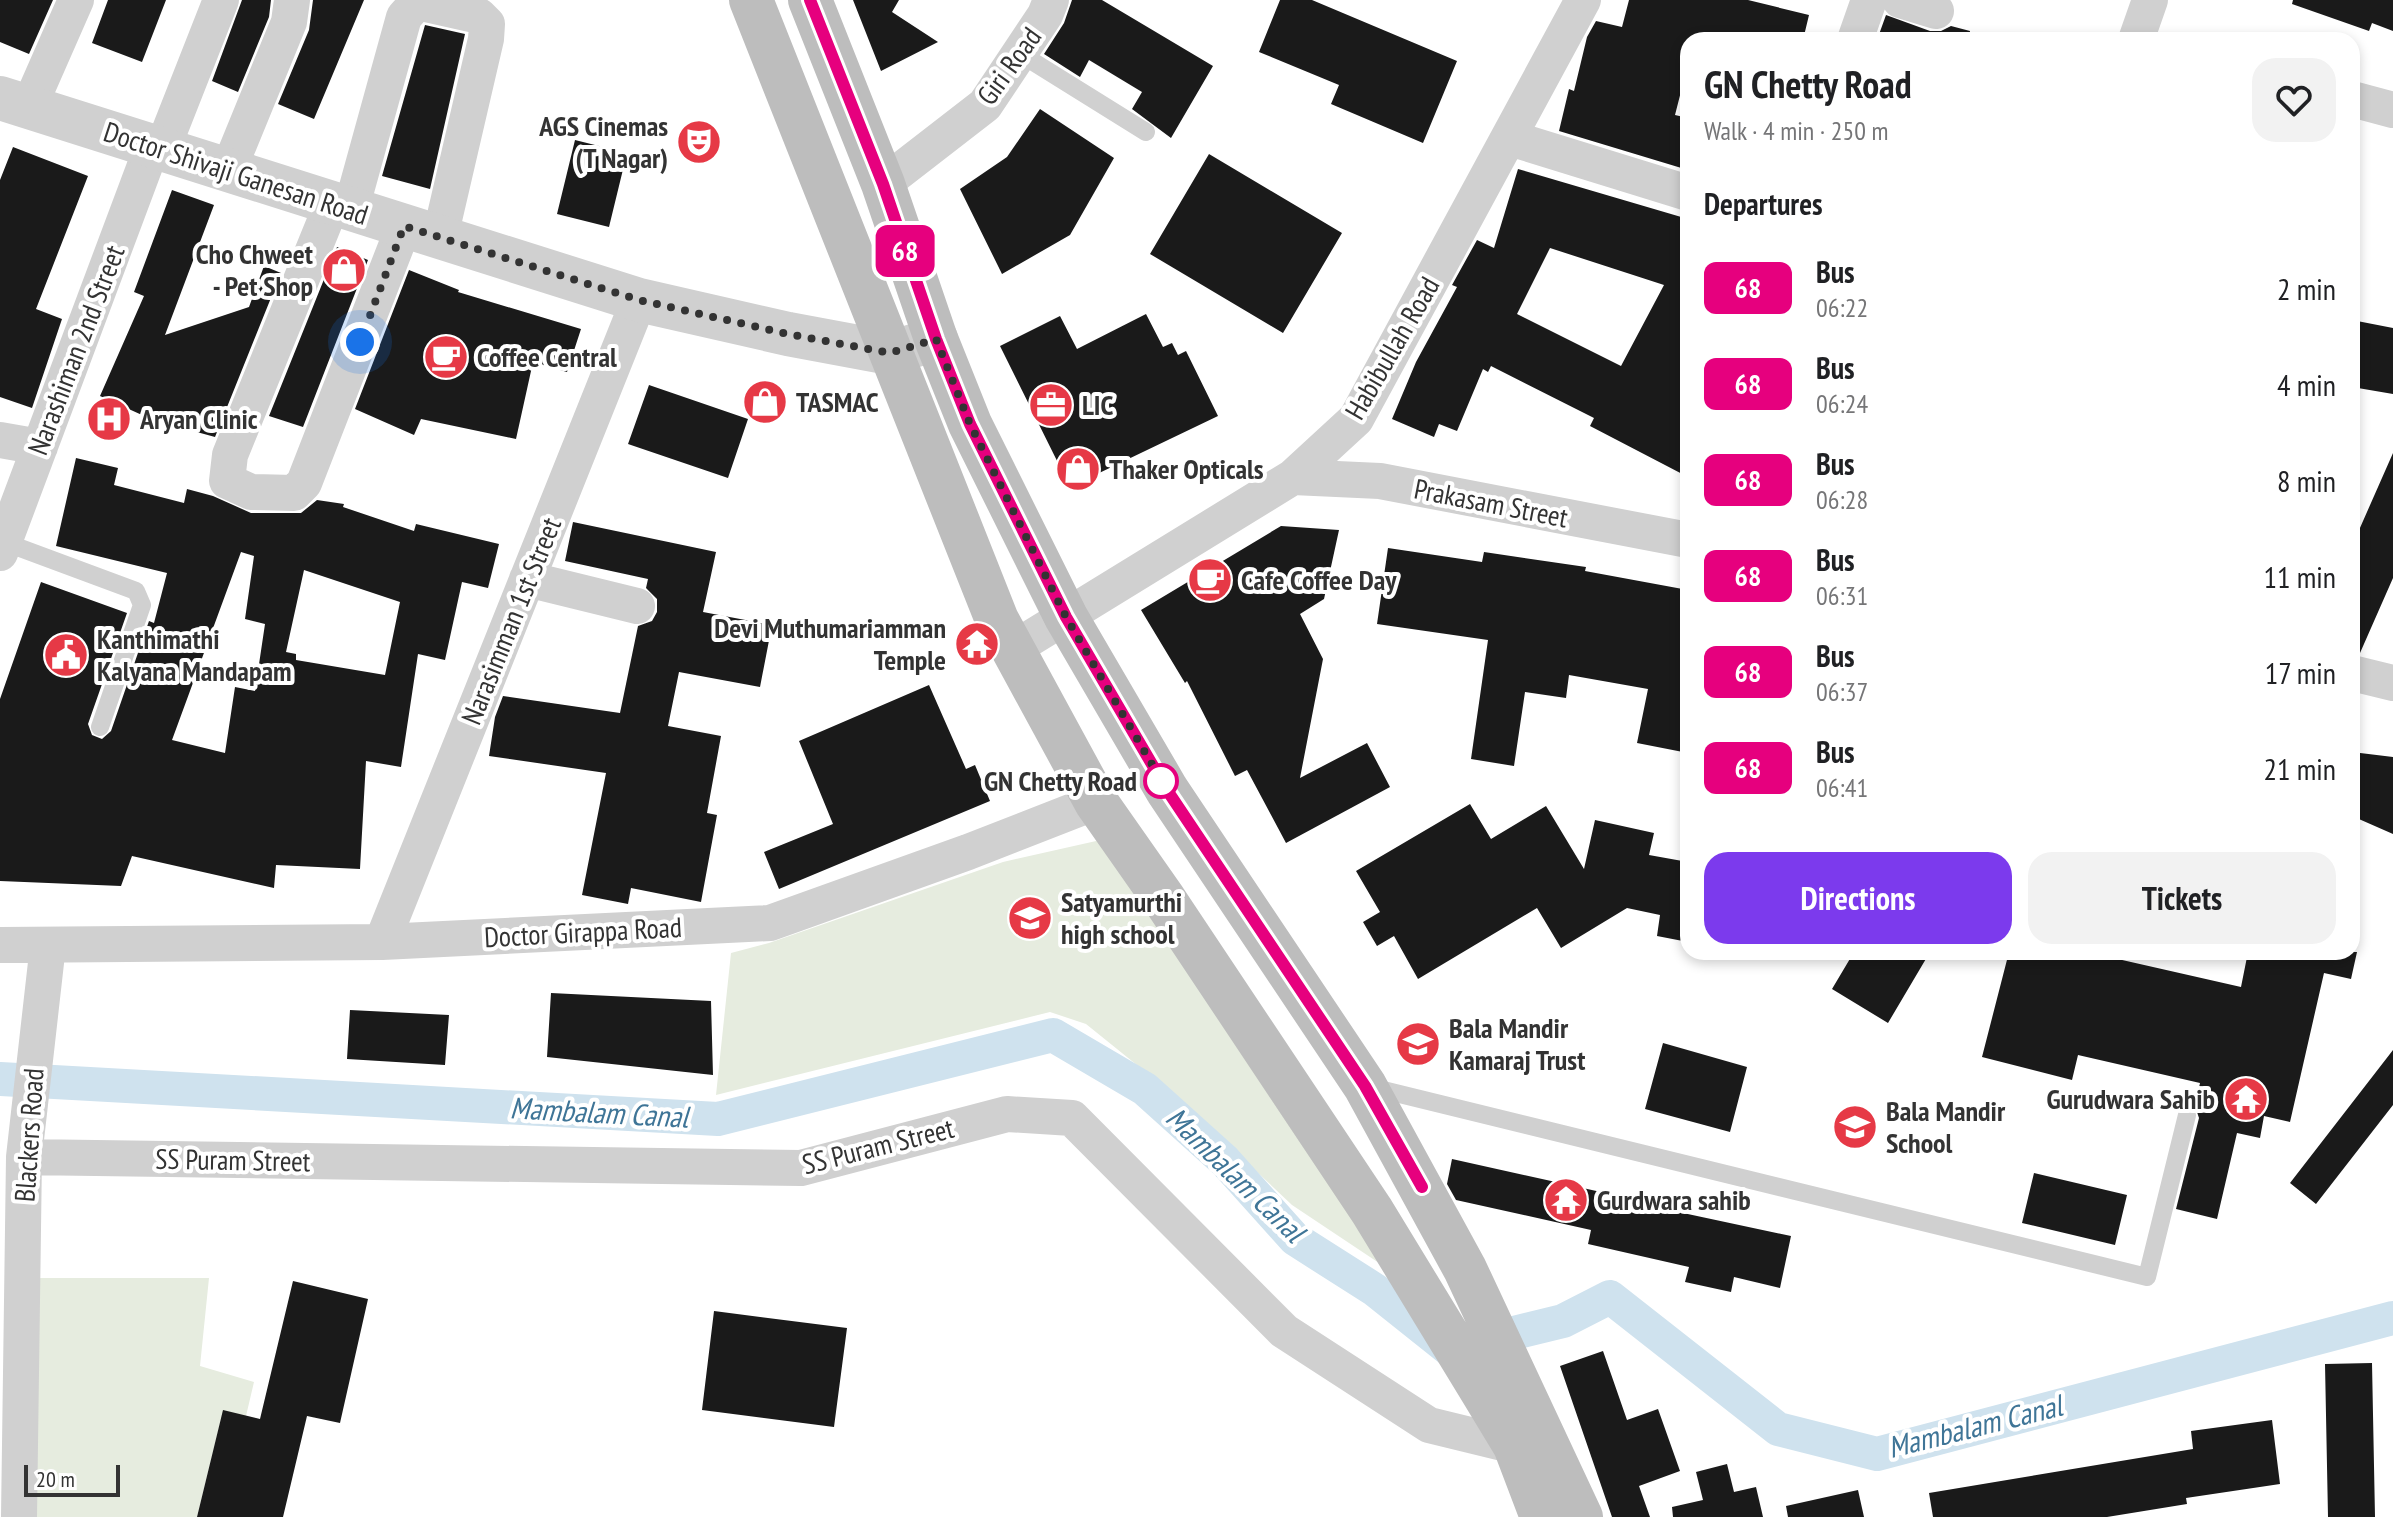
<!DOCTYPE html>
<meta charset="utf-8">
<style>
body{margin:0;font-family:"PT Sans Narrow",sans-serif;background:#f2f2f2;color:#202124;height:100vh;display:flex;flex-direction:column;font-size:30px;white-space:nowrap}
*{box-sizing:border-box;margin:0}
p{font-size:26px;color:#757577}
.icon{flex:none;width:44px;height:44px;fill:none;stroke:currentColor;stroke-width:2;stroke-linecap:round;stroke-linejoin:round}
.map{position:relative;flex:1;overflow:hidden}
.panel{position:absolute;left:1680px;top:32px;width:680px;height:928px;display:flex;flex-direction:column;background:#fff;border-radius:24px;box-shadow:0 4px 12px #0003}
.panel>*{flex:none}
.badge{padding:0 16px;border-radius:12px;font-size:28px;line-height:52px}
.scale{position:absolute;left:24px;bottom:20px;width:96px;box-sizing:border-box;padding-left:8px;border:4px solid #333;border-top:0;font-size:22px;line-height:28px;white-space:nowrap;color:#333;-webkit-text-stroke:6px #fff;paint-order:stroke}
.you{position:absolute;width:40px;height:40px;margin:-20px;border:6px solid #fff;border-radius:50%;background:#1a73e8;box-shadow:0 0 0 12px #1a73e833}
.map>.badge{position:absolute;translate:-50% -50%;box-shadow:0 0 0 4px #fff}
h2{padding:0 24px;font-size:30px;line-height:72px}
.round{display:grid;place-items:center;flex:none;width:84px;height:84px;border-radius:24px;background:#f2f2f2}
.headline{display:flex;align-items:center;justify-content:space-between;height:136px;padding:0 24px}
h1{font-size:38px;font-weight:700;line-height:60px}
.button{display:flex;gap:16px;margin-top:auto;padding:16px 24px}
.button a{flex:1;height:92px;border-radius:24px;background:#7c3aed;color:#fff;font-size:32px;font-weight:700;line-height:92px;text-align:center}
.button a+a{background:#f2f2f2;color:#202124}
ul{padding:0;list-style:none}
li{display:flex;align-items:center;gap:24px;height:96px;padding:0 24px}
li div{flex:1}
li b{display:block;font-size:30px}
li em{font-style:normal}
li .badge{min-width:88px;font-weight:700;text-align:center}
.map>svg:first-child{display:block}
.green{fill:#e6ecdf}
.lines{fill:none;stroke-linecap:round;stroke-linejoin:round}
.canal{stroke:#cfe2ee;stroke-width:34}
.building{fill:#1a1a1a;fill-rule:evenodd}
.service{stroke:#d0d0d0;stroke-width:18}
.minor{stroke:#d0d0d0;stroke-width:36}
.tertiary{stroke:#d0d0d0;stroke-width:44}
.secondary{stroke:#bdbdbd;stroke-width:44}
.line-casing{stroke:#fff;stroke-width:18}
.line{stroke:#e6007e;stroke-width:12}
.walk{stroke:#333;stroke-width:8;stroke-dasharray:0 14.4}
.stop-dot{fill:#fff;stroke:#e6007e;stroke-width:4}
.labels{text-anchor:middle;stroke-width:8;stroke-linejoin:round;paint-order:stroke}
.street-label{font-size:28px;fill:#333;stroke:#fff}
.poi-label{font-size:28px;font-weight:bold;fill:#333;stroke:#fff;text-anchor:start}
.stop-label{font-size:28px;font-weight:bold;fill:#333;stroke:#fff;text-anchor:end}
.water-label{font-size:30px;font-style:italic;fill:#3f7597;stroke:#fff}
</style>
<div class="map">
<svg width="2393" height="1517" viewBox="0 0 2393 1517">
<rect width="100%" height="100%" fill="#fff"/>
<!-- green -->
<path class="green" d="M 1105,839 L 1397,1275 L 1292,1205 L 1184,1103 L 1086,1024 L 1050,1012 L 716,1095 L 731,953 L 769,943 L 1003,862 Z
M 32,1278 L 209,1278 L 200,1366 L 254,1382 L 246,1416 L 221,1419 L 197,1517 L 27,1517 Z"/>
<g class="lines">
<!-- canal -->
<path class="canal" d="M 0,1079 L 718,1119 L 1053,1035 L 1145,1089 L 1225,1161 L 1295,1239 L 1375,1290 L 1449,1349 L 1563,1321 L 1610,1297 L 1778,1429 L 1877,1454 L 2393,1318"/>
</g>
<!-- building -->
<path class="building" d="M 0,0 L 53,0 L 29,54 L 0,42 Z
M 108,0 L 166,0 L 142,62 L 92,43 Z
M 242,0 L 271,0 L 269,17 L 238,92 L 212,81 Z
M 313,0 L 364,0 L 314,119 L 278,104 L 309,30 Z
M 853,0 L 899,0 L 892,12 L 938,42 L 881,71 Z
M 1072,0 L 1102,0 L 1213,66 L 1171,138 L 1132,109 L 1142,92 L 1089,60 L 1080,77 L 1044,54 L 1064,23 Z
M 1280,0 L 1312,0 L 1457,61 L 1423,143 L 1331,104 L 1339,85 L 1259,52 Z
M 1629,0 L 1748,0 L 1809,15 L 1803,40 L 1688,40 L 1688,64 L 1675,115 L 1688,118 L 1688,170 L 1559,131 L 1569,89 L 1574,91 L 1587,37 L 1596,21 L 1622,27 Z
M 2293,0 L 2393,0 L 2393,31 L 2372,23 L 2369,31 L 2292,4 Z
M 1886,15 L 1930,31 L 1941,31 L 1951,26 L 1970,31 L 1969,40 L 1877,40 Z
M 425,25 L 465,34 L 430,189 L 382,176 Z
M 1040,109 L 1114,158 L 1070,235 L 1002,274 L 960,189 L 1007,157 Z
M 575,140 L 627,153 L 609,227 L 557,214 Z
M 13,147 L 88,176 L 36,309 L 62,319 L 32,408 L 0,397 L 0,180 Z
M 1209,154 L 1342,233 L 1283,333 L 1150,254 Z
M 1518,169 L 1688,219 L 1688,477 L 1590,426 L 1594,418 L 1491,366 L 1488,372 L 1483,369 L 1457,431 L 1439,424 L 1434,437 L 1392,419 L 1416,362 L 1457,287 L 1452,285 L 1477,240 L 1494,248 ZM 1550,248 L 1664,285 L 1621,366 L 1517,314 Z
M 172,190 L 214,205 L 165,335 L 249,307 L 264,266 L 281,273 L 215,437 L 153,420 L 100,396 L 144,296 L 134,292 Z
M 337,247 L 368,260 L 303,427 L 269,416 Z
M 409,270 L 459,290 L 458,292 L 581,329 L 567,372 L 533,362 L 516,439 L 421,419 L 414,435 L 355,409 Z
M 1146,314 L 1163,347 L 1172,343 L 1178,355 L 1186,351 L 1218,416 L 1070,487 L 1000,346 L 1060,316 L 1077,349 Z
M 2352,320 L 2393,328 L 2393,394 L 2352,387 Z
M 649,385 L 748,419 L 728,478 L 628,444 Z
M 2393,453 L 2393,578 L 2360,653 L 2352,653 L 2352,546 Z
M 76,458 L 118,468 L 114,485 L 184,503 L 187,489 L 213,496 L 251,513 L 301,513 L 317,500 L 344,504 L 343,507 L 414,531 L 416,524 L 499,544 L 488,588 L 462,582 L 445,660 L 418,654 L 401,767 L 366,761 L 360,869 L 276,865 L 274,888 L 132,856 L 121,886 L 0,881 L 0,699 L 41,582 L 127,613 L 88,724 L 92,735 L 102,739 L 111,731 L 149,621 L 154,623 L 167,573 L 56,546 ZM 241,552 L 254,556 L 245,619 L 265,624 L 255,691 L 235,687 L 225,753 L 172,740 ZM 304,570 L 400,602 L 385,675 L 296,660 L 296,654 L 286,652 Z
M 573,522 L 716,552 L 703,612 L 772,625 L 760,687 L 679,672 L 668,726 L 721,736 L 707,813 L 717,815 L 701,902 L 631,888 L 628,904 L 582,895 L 606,773 L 489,756 L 495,717 L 503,696 L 620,713 L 638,626 L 652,621 L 657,612 L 657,599 L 646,588 L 648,579 L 565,561 Z
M 1281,526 L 1339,530 L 1324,599 L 1300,614 L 1323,659 L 1300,778 L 1367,743 L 1390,787 L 1286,843 L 1247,770 L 1235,776 L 1187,681 L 1185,683 L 1141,610 Z
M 1388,548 L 1482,562 L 1484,552 L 1586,567 L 1585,571 L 1688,590 L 1688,753 L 1637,743 L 1648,689 L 1569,675 L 1566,698 L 1525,692 L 1514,766 L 1471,759 L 1488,640 L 1377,624 Z
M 929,685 L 966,769 L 975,765 L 990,801 L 779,889 L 764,852 L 833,824 L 799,741 Z
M 2352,752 L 2393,757 L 2393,834 L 2352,816 Z
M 1470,804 L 1491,839 L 1546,806 L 1584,869 L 1595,820 L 1654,833 L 1649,855 L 1688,862 L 1688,942 L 1657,936 L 1660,915 L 1627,908 L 1561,948 L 1537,908 L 1418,979 L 1394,936 L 1377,946 L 1363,922 L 1380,912 L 1356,871 Z
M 1854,952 L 1930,952 L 1888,1023 L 1832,989 Z
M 2009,952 L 2087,952 L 2241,987 L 2248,952 L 2357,952 L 2351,979 L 2324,973 L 2290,1122 L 2264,1116 L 2260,1138 L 2237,1133 L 2217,1219 L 2176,1209 L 2199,1118 L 2195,1106 L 2200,1083 L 2078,1055 L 2072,1080 L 1982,1057 Z
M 551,993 L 711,1001 L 713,1075 L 547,1057 Z
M 350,1010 L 449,1015 L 445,1065 L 347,1059 Z
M 1663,1043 L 1747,1067 L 1730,1132 L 1645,1109 Z
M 2393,1050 L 2393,1105 L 2316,1204 L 2290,1183 Z
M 1452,1159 L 1628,1198 L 1627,1201 L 1791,1236 L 1780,1288 L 1734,1277 L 1731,1292 L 1685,1282 L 1689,1267 L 1588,1244 L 1591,1230 L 1456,1200 L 1447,1184 Z
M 2034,1173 L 2127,1195 L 2115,1245 L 2022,1223 Z
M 293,1281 L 368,1299 L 340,1423 L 307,1416 L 283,1517 L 197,1517 L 223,1410 L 260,1419 Z
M 714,1311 L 847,1328 L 834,1427 L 702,1410 Z
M 1603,1351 L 1627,1420 L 1658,1409 L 1680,1471 L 1639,1486 L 1650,1517 L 1612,1517 L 1560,1366 Z
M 2372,1363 L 2375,1517 L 2328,1517 L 2325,1364 Z
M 2272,1420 L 2280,1484 L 2186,1498 L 2187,1504 L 2107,1517 L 1933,1517 L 1929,1493 L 2193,1449 L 2191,1431 Z
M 1727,1464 L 1734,1492 L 1756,1487 L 1763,1517 L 1673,1517 L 1672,1507 L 1703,1500 L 1696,1472 Z
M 1858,1490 L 1864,1517 L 1788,1517 L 1786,1506 Z"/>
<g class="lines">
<!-- service -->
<path class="service" d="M 1019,53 L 1146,132
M 4,542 L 136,591 L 142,605 L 100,727
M 1371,1087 L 2147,1277 L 2187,1115"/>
<!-- minor -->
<path class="minor" d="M 1900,0 L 1936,11
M 1855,40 L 1869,0
M 2136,40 L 2150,0
M 2352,99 L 2393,110
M 29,107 L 76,0
M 1510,138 L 1688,193
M 162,150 L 221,0
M 228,171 L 289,22 L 292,0
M 883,184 L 985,105 L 1045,15 L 1051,0
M 332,204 L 230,455 L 227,481 L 251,492 L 294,493 L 304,483 L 404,226
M 351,209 L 404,17 L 413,7 L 421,3 L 479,16 L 487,24 L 486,39 L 440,237
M 0,440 L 40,447
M 1293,477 L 1380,481 L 1688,540
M 0,553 L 152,147
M 527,579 L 637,606
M 1013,649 L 1293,477 L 1356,419 L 1583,0
M 2352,673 L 2393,683
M 382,942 L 639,300
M 0,945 L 382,942 L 770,923 L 968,852 L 1096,802
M 24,1157 L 801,1168 L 1007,1114 L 1072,1118 L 1284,1331 L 1429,1425 L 1515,1446
M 19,1517 L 24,1157 L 48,945"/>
<!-- tertiary -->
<path class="tertiary" d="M 0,98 L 639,300 L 788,334 L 890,353 L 936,339"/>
<!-- secondary -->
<path class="secondary" d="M 751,0 L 997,620 L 1096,802 L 1164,899 L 1372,1211 L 1483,1393 L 1515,1446 L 1542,1517
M 810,0 L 883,184 L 936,339 L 970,424 L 1066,617 L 1167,790 L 1365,1086 L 1465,1269 L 1581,1517"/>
</g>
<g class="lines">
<!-- line casing -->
<g class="line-casing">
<path id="line" d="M 810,0 L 883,184 L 936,339 L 970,424 L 1066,617 L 1167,790 L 1365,1086 L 1422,1187"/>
</g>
<!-- line -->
<use href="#line" class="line"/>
<!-- walk -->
<path class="walk" d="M 360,342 L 404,226 L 639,300 L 788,334 L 890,353 L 936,339 L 970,424 L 1066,617 L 1167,790 L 1161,781"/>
</g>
<!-- icons -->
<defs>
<g id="theatre-disc" transform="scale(2.3)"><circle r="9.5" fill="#e63946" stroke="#fff"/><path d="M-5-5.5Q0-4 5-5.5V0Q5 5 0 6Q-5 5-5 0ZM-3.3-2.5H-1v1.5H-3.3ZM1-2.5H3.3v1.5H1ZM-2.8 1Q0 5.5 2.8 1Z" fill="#fff"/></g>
<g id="shop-disc" transform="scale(2.3)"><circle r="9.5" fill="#e63946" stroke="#fff"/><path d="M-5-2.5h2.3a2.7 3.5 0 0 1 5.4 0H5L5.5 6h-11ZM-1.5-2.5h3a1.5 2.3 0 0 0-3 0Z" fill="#fff"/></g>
<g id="cafe-disc" transform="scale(2.3)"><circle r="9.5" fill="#e63946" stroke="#fff"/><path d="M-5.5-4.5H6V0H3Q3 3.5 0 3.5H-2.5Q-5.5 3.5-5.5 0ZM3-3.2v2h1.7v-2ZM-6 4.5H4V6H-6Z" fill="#fff"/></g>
<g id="office-disc" transform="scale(2.3)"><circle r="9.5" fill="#e63946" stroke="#fff"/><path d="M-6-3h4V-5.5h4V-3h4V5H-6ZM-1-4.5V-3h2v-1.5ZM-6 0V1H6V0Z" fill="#fff"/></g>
<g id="hospital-disc" transform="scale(2.3)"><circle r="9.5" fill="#e63946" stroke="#fff"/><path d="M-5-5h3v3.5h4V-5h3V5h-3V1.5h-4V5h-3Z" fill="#fff"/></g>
<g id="temple-disc" transform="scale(2.3)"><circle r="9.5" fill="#e63946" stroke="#fff"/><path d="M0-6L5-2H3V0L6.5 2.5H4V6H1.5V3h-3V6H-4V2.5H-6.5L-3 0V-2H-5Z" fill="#fff"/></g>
<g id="civic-disc" transform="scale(2.3)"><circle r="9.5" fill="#e63946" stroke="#fff"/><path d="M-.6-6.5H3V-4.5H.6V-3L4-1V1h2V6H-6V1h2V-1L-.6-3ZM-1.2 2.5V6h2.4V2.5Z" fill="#fff"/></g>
<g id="school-disc" transform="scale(2.3)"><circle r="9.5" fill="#e63946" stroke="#fff"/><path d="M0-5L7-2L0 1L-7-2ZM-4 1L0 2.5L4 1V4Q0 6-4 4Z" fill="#fff"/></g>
</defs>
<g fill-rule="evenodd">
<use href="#theatre-disc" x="699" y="142"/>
<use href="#shop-disc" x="344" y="270"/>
<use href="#cafe-disc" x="446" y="357"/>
<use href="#shop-disc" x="765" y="402"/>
<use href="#office-disc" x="1051" y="405"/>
<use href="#hospital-disc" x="109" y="419"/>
<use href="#shop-disc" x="1078" y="469"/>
<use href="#cafe-disc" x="1210" y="580"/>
<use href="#temple-disc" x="977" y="644"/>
<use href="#civic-disc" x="66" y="655"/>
<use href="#school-disc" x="1030" y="918"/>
<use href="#school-disc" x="1418" y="1044"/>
<use href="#temple-disc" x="2246" y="1099"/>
<use href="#school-disc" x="1855" y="1127"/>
<use href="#temple-disc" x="1566" y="1200"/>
</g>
<!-- markers -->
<circle class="stop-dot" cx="1161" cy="781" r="16"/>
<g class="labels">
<!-- street labels -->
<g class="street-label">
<text transform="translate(1009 66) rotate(-54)" y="10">Giri Road</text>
<text transform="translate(236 173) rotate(18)" y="10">Doctor Shivaji Ganesan Road</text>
<text transform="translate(1392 348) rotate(-60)" y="10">Habibullah Road</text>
<text transform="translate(76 350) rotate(-69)" y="10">Narashiman 2nd Street</text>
<text transform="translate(1491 503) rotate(11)" y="10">Prakasam Street</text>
<text transform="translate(511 621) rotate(-68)" y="10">Narasimman 1st Street</text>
<text transform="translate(583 932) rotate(-3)" y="10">Doctor Girappa Road</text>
<text transform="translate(29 1135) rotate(-86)" y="10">Blackers Road</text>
<text transform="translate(878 1146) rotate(-14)" y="10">SS Puram Street</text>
<text transform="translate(233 1160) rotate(1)" y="10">SS Puram Street</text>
</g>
<!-- poi labels -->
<g class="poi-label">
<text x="668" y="136" text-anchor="end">AGS Cinemas<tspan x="668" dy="32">(T Nagar)</tspan></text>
<text x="313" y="264" text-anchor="end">Cho Chweet<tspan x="313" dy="32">- Pet Shop</tspan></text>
<text x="477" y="367">Coffee Central</text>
<text x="796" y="412">TASMAC</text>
<text x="1082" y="415">LIC</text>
<text x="140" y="429">Aryan Clinic</text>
<text x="1109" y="479">Thaker Opticals</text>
<text x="1241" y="590">Cafe Coffee Day</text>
<text x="946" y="638" text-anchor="end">Devi Muthumariamman<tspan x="946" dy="32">Temple</tspan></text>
<text x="97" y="649">Kanthimathi<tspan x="97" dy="32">Kalyana Mandapam</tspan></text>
<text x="1061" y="912">Satyamurthi<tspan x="1061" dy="32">high school</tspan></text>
<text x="1449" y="1038">Bala Mandir<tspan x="1449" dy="32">Kamaraj Trust</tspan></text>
<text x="2215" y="1109" text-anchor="end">Gurudwara Sahib</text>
<text x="1886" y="1121">Bala Mandir<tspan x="1886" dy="32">School</tspan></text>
<text x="1597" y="1210">Gurdwara sahib</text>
</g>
<!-- stop labels -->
<g class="stop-label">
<text x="1137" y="791">GN Chetty Road</text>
</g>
<!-- water labels -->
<g class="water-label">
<text transform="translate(599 1113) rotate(3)" y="10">Mambalam Canal</text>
<text transform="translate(1235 1175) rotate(44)" y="10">Mambalam Canal</text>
<text transform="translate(1975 1427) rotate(-14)" y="10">Mambalam Canal</text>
</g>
</g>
</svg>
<div class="scale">20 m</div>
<div class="you" style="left:360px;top:342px"></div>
<b class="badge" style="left:905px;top:251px;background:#e6007e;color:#fff">68</b>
<section class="panel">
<div class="headline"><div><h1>GN Chetty Road</h1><p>Walk · 4 min · 250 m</p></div><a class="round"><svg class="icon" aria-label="heart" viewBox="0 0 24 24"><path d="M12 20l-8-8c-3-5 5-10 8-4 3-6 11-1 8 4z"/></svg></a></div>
<h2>Departures</h2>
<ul>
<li><span class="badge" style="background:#e6007e;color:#fff">68</span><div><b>Bus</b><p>06:22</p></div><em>2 min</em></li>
<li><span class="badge" style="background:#e6007e;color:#fff">68</span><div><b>Bus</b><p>06:24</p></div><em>4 min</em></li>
<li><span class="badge" style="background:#e6007e;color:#fff">68</span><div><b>Bus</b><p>06:28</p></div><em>8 min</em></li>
<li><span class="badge" style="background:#e6007e;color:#fff">68</span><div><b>Bus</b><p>06:31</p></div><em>11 min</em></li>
<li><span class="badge" style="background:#e6007e;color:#fff">68</span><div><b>Bus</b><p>06:37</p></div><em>17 min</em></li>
<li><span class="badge" style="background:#e6007e;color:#fff">68</span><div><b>Bus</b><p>06:41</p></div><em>21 min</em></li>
</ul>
<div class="button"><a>Directions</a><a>Tickets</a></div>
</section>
</div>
